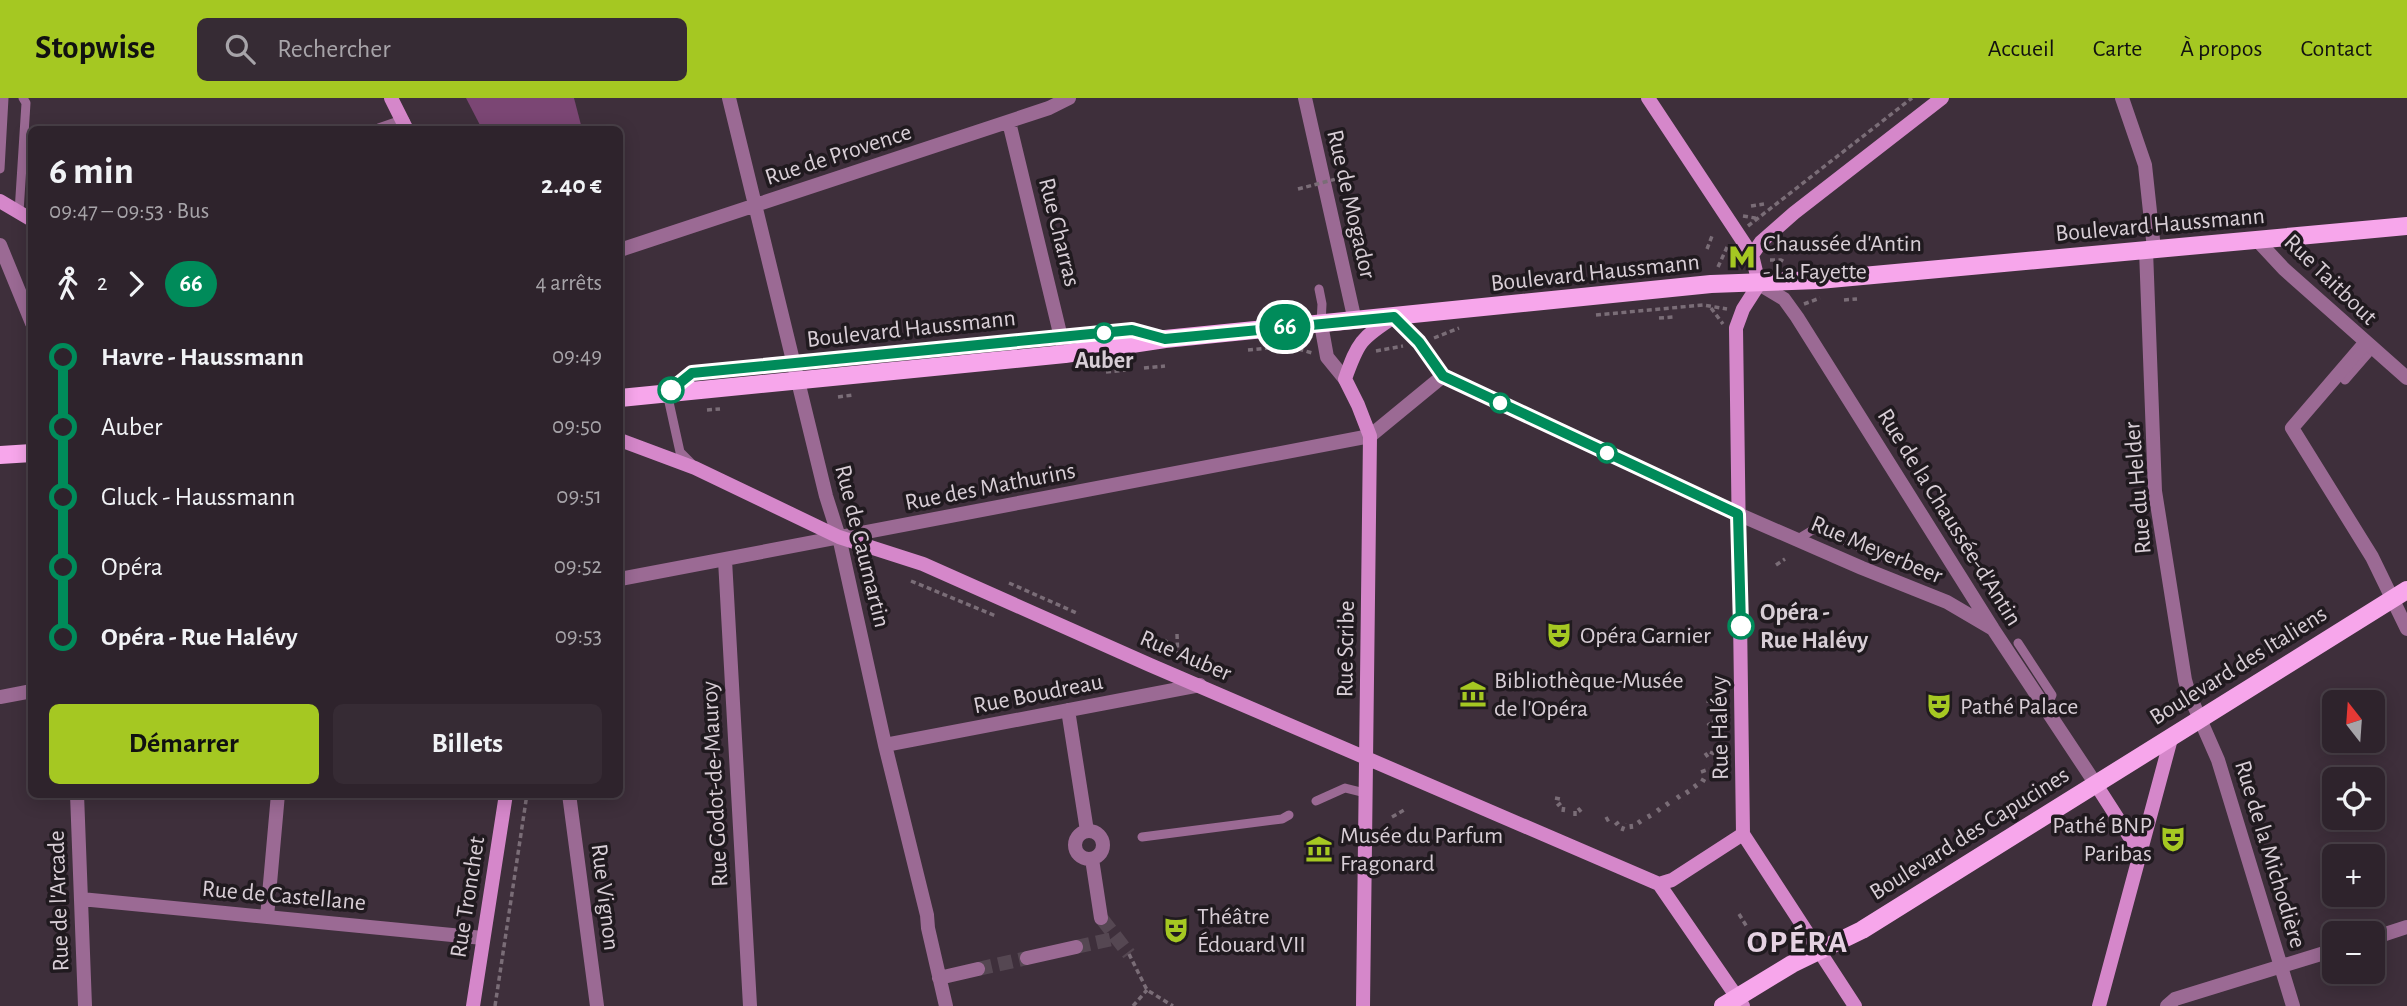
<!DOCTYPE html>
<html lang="fr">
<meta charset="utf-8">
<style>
body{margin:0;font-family:"Alegreya Sans",sans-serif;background:#362b34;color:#f1f3f6;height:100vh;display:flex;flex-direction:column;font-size:26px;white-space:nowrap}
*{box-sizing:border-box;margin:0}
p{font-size:23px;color:#a7a4a9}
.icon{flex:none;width:38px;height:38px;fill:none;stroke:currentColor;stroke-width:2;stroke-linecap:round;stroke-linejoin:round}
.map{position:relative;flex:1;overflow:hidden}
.sheet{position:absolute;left:28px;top:28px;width:595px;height:672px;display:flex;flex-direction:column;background:#2e232c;border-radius:10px;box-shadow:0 4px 18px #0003,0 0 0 2px #494048}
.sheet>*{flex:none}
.badge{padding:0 14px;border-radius:23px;font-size:24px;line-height:46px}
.needle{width:46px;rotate:343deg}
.buttons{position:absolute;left:2322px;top:592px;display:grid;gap:14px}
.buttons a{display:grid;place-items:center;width:63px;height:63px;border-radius:10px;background:#2e232c;box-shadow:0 4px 18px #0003,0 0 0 2px #494048;font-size:35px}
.map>.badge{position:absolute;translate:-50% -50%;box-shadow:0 0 0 4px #fff}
.legs{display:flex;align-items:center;gap:10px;height:77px;padding:0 21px;font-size:23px}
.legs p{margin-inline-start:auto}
.head{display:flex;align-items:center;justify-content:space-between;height:119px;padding:0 21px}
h1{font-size:38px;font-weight:700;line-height:52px}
.action{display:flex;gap:14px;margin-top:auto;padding:14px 21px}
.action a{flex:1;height:80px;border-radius:10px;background:#a5c822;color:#111;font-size:28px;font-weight:700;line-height:80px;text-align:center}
.action a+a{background:#362b34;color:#f1f3f6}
ul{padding:0 21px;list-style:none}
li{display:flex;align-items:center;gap:24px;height:70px;font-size:26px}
li i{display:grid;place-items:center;width:10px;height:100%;margin:0 9px;background:currentColor}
li i::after{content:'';width:18px;height:18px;margin:-9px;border:5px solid;border-radius:50%;background:#2e232c}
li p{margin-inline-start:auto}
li:first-child i{background:linear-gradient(#0000 50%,currentColor 0)}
li:last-child i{background:linear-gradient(currentColor 50%,#0000 0)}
header{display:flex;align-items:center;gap:42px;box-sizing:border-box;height:98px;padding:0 35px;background:#a5c822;color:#111}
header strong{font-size:33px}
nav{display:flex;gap:38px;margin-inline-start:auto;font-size:24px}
.search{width:490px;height:63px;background:#362b34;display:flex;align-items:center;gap:18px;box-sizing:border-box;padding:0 24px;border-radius:10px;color:#a7a4a9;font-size:26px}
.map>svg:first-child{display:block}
.green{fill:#7b4674}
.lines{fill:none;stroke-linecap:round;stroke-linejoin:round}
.street-tunnel{stroke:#554752;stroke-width:14;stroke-dasharray:14 7;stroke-linecap:butt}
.path{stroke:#7a6d77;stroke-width:3.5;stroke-dasharray:5 3.5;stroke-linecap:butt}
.lane{stroke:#9b6a94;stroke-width:9}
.street{stroke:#9b6a94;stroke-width:14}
.secondary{stroke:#d587ca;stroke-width:14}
.primary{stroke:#f7a6eb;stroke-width:18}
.path-bridge{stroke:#7a6d77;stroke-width:3.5;stroke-dasharray:5 3.5;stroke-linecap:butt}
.line-1-casing{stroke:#fff;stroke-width:16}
.line-1{stroke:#008b5a;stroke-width:10}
.stop-1-dot{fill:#fff;stroke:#008b5a;stroke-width:3.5}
.labels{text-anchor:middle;stroke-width:7;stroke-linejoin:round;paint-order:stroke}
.street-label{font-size:24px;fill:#d8ced6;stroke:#201a1f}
.poi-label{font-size:24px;fill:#d8ced6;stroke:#201a1f;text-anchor:start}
.stop-label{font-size:24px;font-weight:bold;fill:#d8ced6;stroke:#201a1f}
.district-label{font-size:32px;font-weight:bold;letter-spacing:2px;fill:#e5d2e2;stroke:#201a1f}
</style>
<header>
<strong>Stopwise</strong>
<div class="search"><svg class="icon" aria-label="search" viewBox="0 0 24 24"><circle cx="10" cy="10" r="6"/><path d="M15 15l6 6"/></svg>Rechercher</div>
<nav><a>Accueil</a><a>Carte</a><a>À propos</a><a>Contact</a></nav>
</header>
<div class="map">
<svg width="2407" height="908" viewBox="0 0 2407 908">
<rect width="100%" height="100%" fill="#3e2f3b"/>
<!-- green -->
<path class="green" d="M 466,0 L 574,0 L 581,27 L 564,31 L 482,31 Z"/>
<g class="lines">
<!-- street-tunnel -->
<path class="street-tunnel" d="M 1102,821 L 1129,856
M 1076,849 L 1117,840
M 978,871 L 1027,860"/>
<!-- path -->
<path class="path" d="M 302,31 L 312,29
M 1751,108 L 1764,106
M 1743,118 L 1755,120 L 1759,123
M 1748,128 L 1912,0
M 2110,128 L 2124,127
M 1871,148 L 1884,147
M 1707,151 L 1712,138
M 1870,152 L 1883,151
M 1789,154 L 1803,152
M 1770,162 L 1781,162 L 1786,165
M 1718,169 L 1728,147
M 1656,171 L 1668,170
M 1844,202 L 1857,201
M 1804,206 L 1820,200
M 1711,210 L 1723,226
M 1596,217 L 1703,207 L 1727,211
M 1659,220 L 1673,219
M 1434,240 L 1459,230
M 1248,252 L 1288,248 L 1312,255
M 1376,253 L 1403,248
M 1144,270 L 1165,268
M 1106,274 L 1126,272
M 838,299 L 853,297
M 707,312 L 720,311
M 1776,467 L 1785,461
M 911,483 L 996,518
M 1009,485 L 1079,516
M 1177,536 L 1178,562
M 1160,550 L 1167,542
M 1708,605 L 1709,600
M 1711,609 L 1716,606
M 1713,613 L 1718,614
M 1712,623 L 1717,626
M 1708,625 L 1712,631
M 1710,654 L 1716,657
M 1705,655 L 1710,662
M 1701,674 L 1709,671
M 1701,681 L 1708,685
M 1694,686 L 1699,693
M 1686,692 L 1690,698
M 1677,697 L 1682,704
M 1555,700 L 1560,701
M 1666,704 L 1671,711
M 1557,708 L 1562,704
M 1578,710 L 1582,715
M 1657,710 L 1662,716
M 1563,714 L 1564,707
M 1648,716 L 1652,723
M 1575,718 L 1575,712
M 1392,719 L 1404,712
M 1606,719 L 1610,726
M 1638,722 L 1643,729
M 1631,726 L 1632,734
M 1615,727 L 1621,722
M 1622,733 L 1625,725
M 1739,816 L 1747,829
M 1129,856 L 1147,892 L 1173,908
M 495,908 L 527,696
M 1133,908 L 1147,892"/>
<!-- lane -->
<path class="lane" d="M 0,71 L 4,0
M 19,114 L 26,5 L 23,0
M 1319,191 L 1322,206 L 1321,226
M 2345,282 L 2372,251
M 692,366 L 680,354 L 667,295 L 692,275 L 1132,232 L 1153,238
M 1796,442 L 1816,430 L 1888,461
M 2018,545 L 2052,597 L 2046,610
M 1316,703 L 1345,690 L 1365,695
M 1142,739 L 1282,721 L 1289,717"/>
<!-- street -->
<path class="street" d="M 729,0 L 826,398 L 839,439 L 885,647 L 927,817 L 928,830 L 946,908
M 1305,0 L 1355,223
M 2122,0 L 2145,67 L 2154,151
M 1009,24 L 1065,256
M 380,32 L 403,24
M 2257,142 L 2284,171 L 2407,280
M 0,147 L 32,225
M 620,152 L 1049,10 L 1069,0
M 2146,152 L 2155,393 L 2185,582 L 2189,596 L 2218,662 L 2293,908
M 1759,186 L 1784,201 L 1797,219 L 1993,531 L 2095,685
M 1394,219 L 1419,244 L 1443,278 L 1738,416 L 1862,470 L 1947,504 L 1993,531
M 1321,226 L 1327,259 L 1345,281
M 2365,245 L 2292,330 L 2372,459 L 2407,531
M 725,462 L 750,908
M 620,481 L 1370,338 L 1443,278
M 0,599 L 32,593
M 1068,612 L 1087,733
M 885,647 L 1200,587
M 77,696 L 85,908
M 569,696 L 597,908
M1075 747a14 14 0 1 1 28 0a14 14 0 1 1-28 0Z
M 1092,761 L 1101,820
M 81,801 L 483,840
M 267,819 L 278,696
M 2373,840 L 2407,829
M 1027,860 L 1076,849
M 939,880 L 978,871
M 2167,908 L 2175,901 L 2334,852"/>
<!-- secondary -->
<path class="secondary" d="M 391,0 L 407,32
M 1648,0 L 1752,157 L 1759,186 L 1743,211 L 1736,230 L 1743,736
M 0,103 L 32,122
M 1752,157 L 1761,144 L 1794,115 L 1942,0
M 620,342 L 695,370 L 839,439 L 923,466 L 1150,567 L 1659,786
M 2095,685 L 2140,755
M 1743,736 L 1855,908
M 1659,786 L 1743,908
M 1659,786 L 1672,782 L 1743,736
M 473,908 L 506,696
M 1363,908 L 1370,338 L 1358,307 L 1345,281 C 1358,244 1361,240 1394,219
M 2099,908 L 2172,637"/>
<!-- primary -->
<path class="primary" d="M 620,300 L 1065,256 L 1165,241 L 1711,186 L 1819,182 L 2407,128
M 0,357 L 32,355
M 1723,908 L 1792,866 L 1862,832 L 2407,492"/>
<!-- path-bridge -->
<path class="path-bridge" d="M 1298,91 L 1344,79"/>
</g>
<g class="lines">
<!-- line-1 casing -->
<g class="line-1-casing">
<path id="line-1" d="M 671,292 L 692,275 L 1132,232 L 1165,241 L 1394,219 L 1419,244 L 1443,278 L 1738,416 L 1741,528"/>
</g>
<!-- line-1 -->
<use href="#line-1" class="line-1"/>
</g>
<!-- icons -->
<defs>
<g id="metro-bare" transform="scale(2.1)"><path d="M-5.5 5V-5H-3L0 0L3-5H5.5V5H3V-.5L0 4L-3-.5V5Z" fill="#a5c822" stroke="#201a1f" stroke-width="2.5" paint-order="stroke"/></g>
<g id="theatre-bare" transform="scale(2.1)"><path d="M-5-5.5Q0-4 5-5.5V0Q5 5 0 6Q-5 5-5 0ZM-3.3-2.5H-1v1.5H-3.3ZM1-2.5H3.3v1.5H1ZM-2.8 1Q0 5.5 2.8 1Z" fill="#a5c822" stroke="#201a1f" stroke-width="2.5" paint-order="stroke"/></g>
<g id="museum-bare" transform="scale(2.1)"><path d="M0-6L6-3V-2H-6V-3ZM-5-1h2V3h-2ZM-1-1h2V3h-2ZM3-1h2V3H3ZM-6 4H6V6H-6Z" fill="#a5c822" stroke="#201a1f" stroke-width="2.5" paint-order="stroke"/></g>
</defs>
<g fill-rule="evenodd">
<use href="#metro-bare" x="1742" y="159"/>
<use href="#theatre-bare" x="1559" y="537"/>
<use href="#museum-bare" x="1473" y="596"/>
<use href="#theatre-bare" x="1939" y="608"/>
<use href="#theatre-bare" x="2173" y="741"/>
<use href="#museum-bare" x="1319" y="751"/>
<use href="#theatre-bare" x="1176" y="832"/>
</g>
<!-- markers -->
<g class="stop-1-dot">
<circle cx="1104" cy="235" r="9"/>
<circle cx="671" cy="292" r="12"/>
<circle cx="1500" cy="305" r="9"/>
<circle cx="1607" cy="355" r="9"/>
<circle cx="1741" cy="528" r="12"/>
</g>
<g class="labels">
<!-- street labels -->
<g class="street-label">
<text transform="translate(838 56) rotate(-18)" y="8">Rue de Provence</text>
<text transform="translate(1352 106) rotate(77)" y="8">Rue de Mogador</text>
<text transform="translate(2160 126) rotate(-5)" y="8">Boulevard Haussmann</text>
<text transform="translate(1060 134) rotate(76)" y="8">Rue Charras</text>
<text transform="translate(1595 174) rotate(-6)" y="8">Boulevard Haussmann</text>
<text transform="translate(2331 181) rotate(44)" y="8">Rue Taitbout</text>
<text transform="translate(911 230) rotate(-6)" y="8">Boulevard Haussmann</text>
<text transform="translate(990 388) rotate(-11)" y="8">Rue des Mathurins</text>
<text transform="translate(2137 390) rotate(-95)" y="8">Rue du Helder</text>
<text transform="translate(1950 419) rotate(58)" y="8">Rue de la Chaussée-d'Antin</text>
<text transform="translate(863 448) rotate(76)" y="8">Rue de Caumartin</text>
<text transform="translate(1877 451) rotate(23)" y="8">Rue Meyerbeer</text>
<text transform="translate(1345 551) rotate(-89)" y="8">Rue Scribe</text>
<text transform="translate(1186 557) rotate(23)" y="8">Rue Auber</text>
<text transform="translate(2238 567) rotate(-32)" y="8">Boulevard des Italiens</text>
<text transform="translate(1038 595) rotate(-11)" y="8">Rue Boudreau</text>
<text transform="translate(1719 630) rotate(-91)" y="8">Rue Halévy</text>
<text transform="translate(714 686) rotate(-93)" y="8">Rue Godot-de-Mauroy</text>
<text transform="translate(1969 735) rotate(-32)" y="8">Boulevard des Capucines</text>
<text transform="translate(2271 756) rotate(73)" y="8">Rue de la Michodière</text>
<text transform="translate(284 797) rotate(5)" y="8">Rue de Castellane</text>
<text transform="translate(467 799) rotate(-81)" y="8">Rue Tronchet</text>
<text transform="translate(606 799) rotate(83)" y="8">Rue Vignon</text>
<text transform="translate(58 803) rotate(-92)" y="8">Rue de l'Arcade</text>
</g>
<!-- poi labels -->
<g class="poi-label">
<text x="1763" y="153">Chaussée d'Antin<tspan x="1763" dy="28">- La Fayette</tspan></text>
<text x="1580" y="545">Opéra Garnier</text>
<text x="1494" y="590">Bibliothèque-Musée<tspan x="1494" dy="28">de l'Opéra</tspan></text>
<text x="1960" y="616">Pathé Palace</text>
<text x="2152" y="735" text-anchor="end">Pathé BNP<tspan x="2152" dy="28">Paribas</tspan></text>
<text x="1340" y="745">Musée du Parfum<tspan x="1340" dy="28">Fragonard</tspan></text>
<text x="1197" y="826">Théâtre<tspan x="1197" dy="28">Édouard VII</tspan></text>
</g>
<!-- stop labels -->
<g class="stop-label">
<text x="1104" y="270">Auber</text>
<text x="1760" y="522" text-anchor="start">Opéra -<tspan x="1760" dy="28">Rue Halévy</tspan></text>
</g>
<!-- district labels -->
<g class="district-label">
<text x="1798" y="854">OPÉRA</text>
</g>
</g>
</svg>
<div class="buttons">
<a><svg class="needle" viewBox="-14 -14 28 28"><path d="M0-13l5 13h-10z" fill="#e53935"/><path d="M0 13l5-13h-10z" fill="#a7a4a9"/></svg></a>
<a><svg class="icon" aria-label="locate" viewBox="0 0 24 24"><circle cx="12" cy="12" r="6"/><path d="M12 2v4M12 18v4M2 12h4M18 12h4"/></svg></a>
<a>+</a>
<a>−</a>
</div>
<b class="badge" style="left:1285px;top:229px;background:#008b5a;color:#fff">66</b>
<section class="sheet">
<div class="head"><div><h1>6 min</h1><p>09:47 – 09:53 · Bus</p></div><b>2.40 €</b></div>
<div class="legs"><svg class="icon" aria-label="walk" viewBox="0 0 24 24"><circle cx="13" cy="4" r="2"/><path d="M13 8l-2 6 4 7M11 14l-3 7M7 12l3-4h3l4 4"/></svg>2<svg class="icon" aria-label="forward" viewBox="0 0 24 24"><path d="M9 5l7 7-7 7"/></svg><b class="badge" style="background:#008b5a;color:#fff">66</b><p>4 arrêts</p></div>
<ul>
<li><i style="color:#008b5a"></i><b>Havre - Haussmann</b><p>09:49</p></li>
<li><i style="color:#008b5a"></i><span>Auber</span><p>09:50</p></li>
<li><i style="color:#008b5a"></i><span>Gluck - Haussmann</span><p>09:51</p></li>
<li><i style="color:#008b5a"></i><span>Opéra</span><p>09:52</p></li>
<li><i style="color:#008b5a"></i><b>Opéra - Rue Halévy</b><p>09:53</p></li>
</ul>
<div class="action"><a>Démarrer</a><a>Billets</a></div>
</section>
</div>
